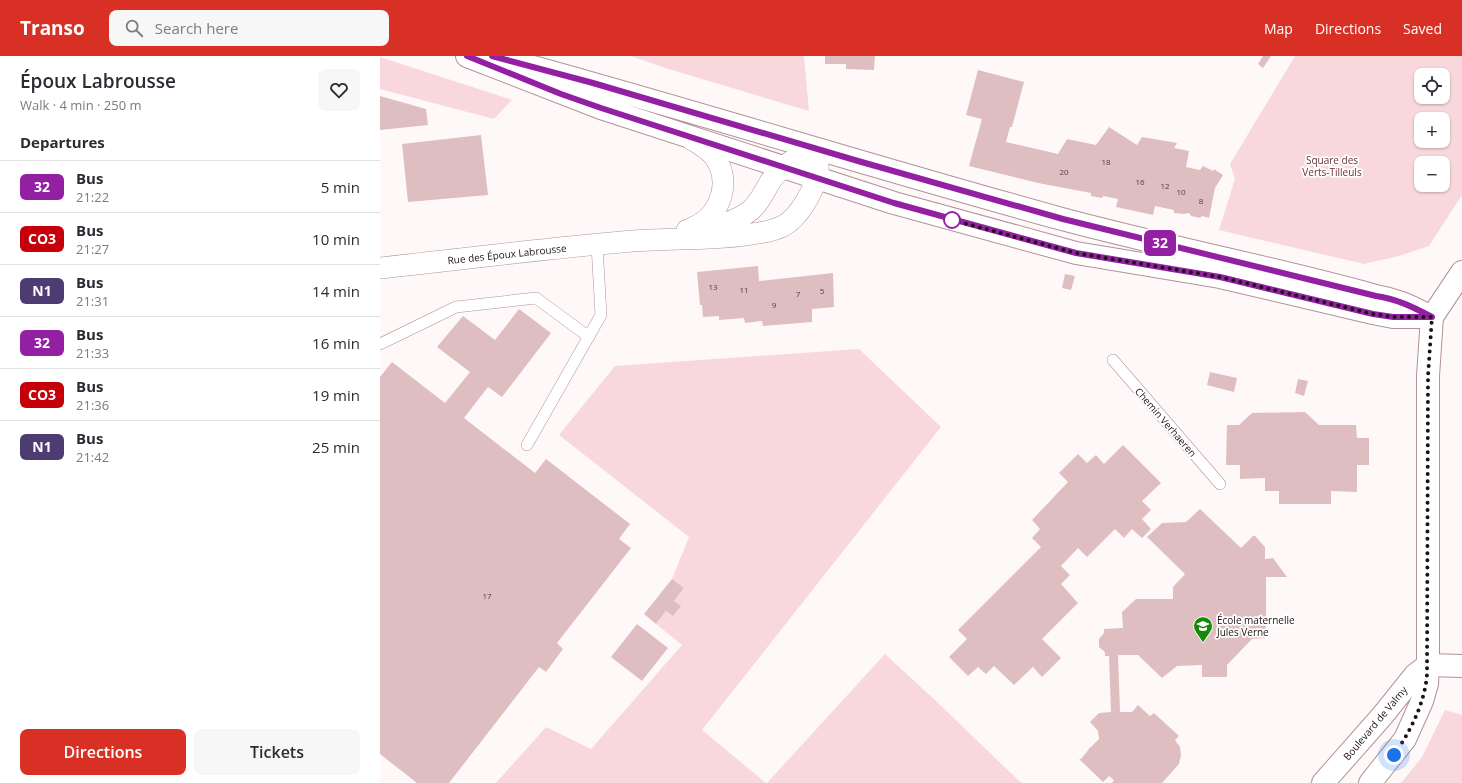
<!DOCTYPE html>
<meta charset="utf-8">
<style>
body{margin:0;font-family:"Open Sans",sans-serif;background:#f7f7f7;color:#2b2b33;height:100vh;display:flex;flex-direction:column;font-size:15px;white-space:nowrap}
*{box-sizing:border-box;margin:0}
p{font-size:13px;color:#7c7c81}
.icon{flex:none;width:22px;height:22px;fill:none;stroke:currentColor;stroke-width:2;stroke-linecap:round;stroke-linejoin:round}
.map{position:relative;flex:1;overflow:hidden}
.details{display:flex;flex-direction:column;background:#fff;width:380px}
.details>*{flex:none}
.badge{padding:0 8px;border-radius:6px;font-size:14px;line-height:26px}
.buttons{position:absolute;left:1034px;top:12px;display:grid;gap:8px}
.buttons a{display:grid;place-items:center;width:36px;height:36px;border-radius:8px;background:#fff;box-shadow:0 1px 3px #0004;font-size:20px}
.you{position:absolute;width:20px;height:20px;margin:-10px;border:3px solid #fff;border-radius:50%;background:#1a73e8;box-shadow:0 0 0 6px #1a73e833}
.map>.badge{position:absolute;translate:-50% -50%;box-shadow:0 0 0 2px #fff}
h2{padding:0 20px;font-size:15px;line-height:36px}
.round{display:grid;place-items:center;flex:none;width:42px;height:42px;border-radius:8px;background:#f7f7f7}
.head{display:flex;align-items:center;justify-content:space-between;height:68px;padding:0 20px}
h1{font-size:19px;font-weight:600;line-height:30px}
.cta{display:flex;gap:8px;margin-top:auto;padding:8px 20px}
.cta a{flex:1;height:46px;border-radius:8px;background:#d93025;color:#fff;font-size:16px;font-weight:600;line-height:46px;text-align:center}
.cta a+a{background:#f7f7f7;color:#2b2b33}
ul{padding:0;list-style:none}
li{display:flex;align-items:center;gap:12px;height:52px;padding:0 20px;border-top:1px solid #e1e1e2}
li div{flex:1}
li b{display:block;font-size:15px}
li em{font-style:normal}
li .badge{min-width:44px;font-weight:700;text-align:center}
header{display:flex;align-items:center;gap:24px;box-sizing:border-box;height:56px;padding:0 20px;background:#d93025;color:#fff}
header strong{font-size:19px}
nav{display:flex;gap:22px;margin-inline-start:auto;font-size:14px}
.search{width:280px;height:36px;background:#f7f7f7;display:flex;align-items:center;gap:10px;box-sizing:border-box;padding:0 14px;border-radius:8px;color:#7c7c81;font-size:15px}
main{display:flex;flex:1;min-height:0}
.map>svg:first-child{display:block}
.green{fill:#f8d8dc;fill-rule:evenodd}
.building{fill:#dfbec2}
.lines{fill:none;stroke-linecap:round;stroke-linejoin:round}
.service-casing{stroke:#b29296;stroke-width:12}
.minor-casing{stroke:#b29296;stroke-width:22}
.tertiary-casing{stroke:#b29296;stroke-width:24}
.secondary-casing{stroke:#b29296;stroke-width:24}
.service{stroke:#fff;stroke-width:11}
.minor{stroke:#fff;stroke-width:21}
.tertiary{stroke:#fff;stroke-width:22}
.secondary{stroke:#fff;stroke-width:22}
.line-casing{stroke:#fff;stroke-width:9}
.line{stroke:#9320a3;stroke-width:6}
.walk{stroke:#1d1213;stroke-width:4;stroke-dasharray:0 7.2}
.stop-dot{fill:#fff;stroke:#9320a3;stroke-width:2}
.labels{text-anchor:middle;stroke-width:3.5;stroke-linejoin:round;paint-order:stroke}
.number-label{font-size:8px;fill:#4e3d3f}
.park-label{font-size:10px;fill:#66303a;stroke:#fff}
.street-label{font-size:10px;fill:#1d1213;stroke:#fff}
.poi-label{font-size:10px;fill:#1d1213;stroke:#fff;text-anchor:start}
</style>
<header>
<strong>Transo</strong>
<div class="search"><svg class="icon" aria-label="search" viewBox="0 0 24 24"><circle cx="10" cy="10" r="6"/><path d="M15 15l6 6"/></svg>Search here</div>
<nav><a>Map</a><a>Directions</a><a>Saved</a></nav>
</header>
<main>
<section class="details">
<div class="head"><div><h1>Époux Labrousse</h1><p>Walk · 4 min · 250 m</p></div><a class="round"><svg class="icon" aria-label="heart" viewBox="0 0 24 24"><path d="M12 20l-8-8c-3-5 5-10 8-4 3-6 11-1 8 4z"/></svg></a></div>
<h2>Departures</h2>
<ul>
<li><span class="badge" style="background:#9320a3;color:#fff">32</span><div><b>Bus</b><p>21:22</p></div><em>5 min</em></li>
<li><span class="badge" style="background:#c5000a;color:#fff">CO3</span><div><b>Bus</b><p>21:27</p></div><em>10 min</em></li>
<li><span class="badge" style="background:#4d3c71;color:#fff">N1</span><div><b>Bus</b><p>21:31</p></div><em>14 min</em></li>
<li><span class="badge" style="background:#9320a3;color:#fff">32</span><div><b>Bus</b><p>21:33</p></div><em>16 min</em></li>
<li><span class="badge" style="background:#c5000a;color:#fff">CO3</span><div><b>Bus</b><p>21:36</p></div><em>19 min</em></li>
<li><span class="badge" style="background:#4d3c71;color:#fff">N1</span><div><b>Bus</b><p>21:42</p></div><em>25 min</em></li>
</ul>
<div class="cta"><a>Directions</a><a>Tickets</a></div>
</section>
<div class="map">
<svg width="1082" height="727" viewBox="0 0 1082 727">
<rect width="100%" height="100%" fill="#fff8f8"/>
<!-- green -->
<path class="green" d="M 251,0 L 424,0 L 429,55 L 282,11 Z
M 915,0 L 1082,0 L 1082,139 L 1049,190 L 1019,200 L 984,208 L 839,174 L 855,123 L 850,108 ZM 1041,19 L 1063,19 L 1063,41 L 1041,41 ZM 1041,63 L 1063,63 L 1063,85 L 1041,85 ZM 1041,107 L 1063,107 L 1063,129 L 1041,129 Z
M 0,1 L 132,44 L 114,63 L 0,33 Z
M 479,293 L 561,371 L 322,674 L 386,727 L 116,727 L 166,671 L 211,693 L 302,589 L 276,568 L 304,532 L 292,523 L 309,481 L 179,379 L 235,310 Z
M 505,598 L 556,645 L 637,723 L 642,727 L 387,727 Z
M 1065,654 L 1082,659 L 1082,727 L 1021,727 L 1042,701 Z"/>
<!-- building -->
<path class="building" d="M 445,0 L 495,0 L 494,14 L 466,13 L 466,8 L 445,8 Z
M 883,0 L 891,0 L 883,12 L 878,8 Z
M 598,14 L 644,26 L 632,71 L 630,71 L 626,86 L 678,98 L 687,83 L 716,89 L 729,71 L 757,89 L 762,81 L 797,87 L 794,92 L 809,95 L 806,111 L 820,114 L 823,110 L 833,115 L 834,113 L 843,119 L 835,132 L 829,162 L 822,160 L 820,162 L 811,160 L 810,158 L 808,157 L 804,158 L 794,157 L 794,154 L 775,150 L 773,159 L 736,151 L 738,143 L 723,140 L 722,142 L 711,140 L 711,137 L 658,127 L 589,110 L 602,63 L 586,59 Z
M 0,40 L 46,53 L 48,69 L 0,74 Z
M 101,79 L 108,139 L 28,146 L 22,88 Z
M 378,210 L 379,225 L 453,217 L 454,251 L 432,253 L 432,266 L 383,270 L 382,265 L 365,267 L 364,262 L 339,264 L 339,260 L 323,261 L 322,249 L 320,249 L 317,216 Z
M 685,218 L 695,220 L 691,234 L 682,232 Z
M 139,253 L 171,277 L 122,341 L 108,331 L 84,362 L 155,417 L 166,403 L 250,468 L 239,483 L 251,492 L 177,587 L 183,593 L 166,616 L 159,611 L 69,727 L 37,727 L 0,698 L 0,321 L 12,306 L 65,347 L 90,316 L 57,291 L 83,260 L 115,284 Z
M 830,316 L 857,322 L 854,336 L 827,329 Z
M 918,323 L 928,325 L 924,340 L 915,337 Z
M 925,356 L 939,369 L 976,369 L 977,382 L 989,382 L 989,409 L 977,409 L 977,436 L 951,435 L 951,448 L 899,448 L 899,435 L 885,435 L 885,422 L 860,423 L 860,409 L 846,409 L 847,369 L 859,369 L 872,357 Z
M 743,389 L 781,427 L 762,445 L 771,454 L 762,463 L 771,473 L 762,482 L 752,473 L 744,482 L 735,473 L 707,501 L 698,492 L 681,510 L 690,519 L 681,528 L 698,547 L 662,583 L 681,602 L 662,621 L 653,611 L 634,629 L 614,610 L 606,618 L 598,611 L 588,620 L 569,601 L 587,583 L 578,574 L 661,491 L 652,482 L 660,473 L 652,464 L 688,426 L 679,417 L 698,398 L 707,407 L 716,399 L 724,408 Z
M 820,453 L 861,492 L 873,480 L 875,480 L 885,491 L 885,503 L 893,502 L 907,521 L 886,521 L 886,582 L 872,583 L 847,609 L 847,621 L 822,621 L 822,609 L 797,610 L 782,622 L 758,599 L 738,599 L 740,656 L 752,656 L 758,649 L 770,660 L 774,657 L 799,680 L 795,684 L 800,691 L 801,699 L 799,708 L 782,727 L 732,727 L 734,724 L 729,720 L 723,726 L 699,703 L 701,703 L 709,693 L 709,692 L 711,691 L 719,683 L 718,675 L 710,666 L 719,657 L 731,656 L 729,600 L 725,600 L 725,596 L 719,591 L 719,583 L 724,577 L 724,573 L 743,572 L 742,556 L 756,543 L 793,543 L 793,531 L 805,518 L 767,481 L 782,467 L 806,466 Z
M 292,523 L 304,532 L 294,545 L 301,550 L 293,560 L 286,555 L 276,568 L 264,558 Z
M 257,568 L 288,592 L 262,625 L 231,601 Z"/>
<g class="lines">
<!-- service casing -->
<g class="service-casing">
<path id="service" d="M 0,288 L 76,251 L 156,242 L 209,281
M 733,304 L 840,428
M 147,389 L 221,259 L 217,189"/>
</g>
<!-- minor casing -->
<g class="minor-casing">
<path id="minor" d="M 311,83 C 319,88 327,92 334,100 C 353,126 340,161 312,172
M 0,212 C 84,203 168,192 253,185 C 290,182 327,184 365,179 C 377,177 392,176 403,170 C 419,162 435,133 438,115 C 439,108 436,99 433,92 C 418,101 400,110 390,126 C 384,136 380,146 371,154 C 353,169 330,170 307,174"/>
</g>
<!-- tertiary casing -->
<g class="tertiary-casing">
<path id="tertiary" d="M 1048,609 L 1082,610"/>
</g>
<!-- secondary casing -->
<g class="secondary-casing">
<path id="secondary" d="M 87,0 L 221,52 L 514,147 L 696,197 L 840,221 L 993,257 L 1013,261 L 1052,261
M 135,6 C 318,56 499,113 682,163 C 786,191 892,211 996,240 C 1015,243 1030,250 1047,259
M 943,727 L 1003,659 L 1035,619 L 1048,609
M 990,727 L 1025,683 L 1042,645 L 1047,628 L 1048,609 L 1048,320 L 1052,261 L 1082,216"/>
</g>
<!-- service -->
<use href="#service" class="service"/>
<!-- minor -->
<use href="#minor" class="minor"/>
<!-- tertiary -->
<use href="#tertiary" class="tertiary"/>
<!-- secondary -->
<use href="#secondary" class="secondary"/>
</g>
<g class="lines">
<!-- line casing -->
<g class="line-casing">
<path id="line" d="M 87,0 L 181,38 L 221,52 L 514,147 L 696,197 L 840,221 L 993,258 L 1013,261 L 1052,261 C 1033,251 1017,243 996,240 L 683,163 L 478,105 L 213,27 L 112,0"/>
</g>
<!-- line -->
<use href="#line" class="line"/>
<!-- walk -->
<path class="walk" d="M 572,164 L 696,197 L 840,221 L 993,258 L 1013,261 L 1052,261 L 1048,320 L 1047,618 C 1045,647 1030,676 1014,699"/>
</g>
<!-- icons -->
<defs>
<g id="school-pin" transform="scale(1)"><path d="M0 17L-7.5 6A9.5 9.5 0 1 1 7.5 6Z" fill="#178908" stroke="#fff"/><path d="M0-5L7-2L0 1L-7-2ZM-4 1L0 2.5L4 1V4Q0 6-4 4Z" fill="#fff"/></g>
</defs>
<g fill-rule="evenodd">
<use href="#school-pin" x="823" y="570"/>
</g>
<!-- markers -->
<circle class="stop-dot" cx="572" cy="164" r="8"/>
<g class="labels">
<!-- number labels -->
<g class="number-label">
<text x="726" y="109">18</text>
<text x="684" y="119">20</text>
<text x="760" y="129">16</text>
<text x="785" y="133">12</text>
<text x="801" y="139">10</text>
<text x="821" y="148">8</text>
<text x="333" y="234">13</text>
<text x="364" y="237">11</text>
<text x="442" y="238">5</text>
<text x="418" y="241">7</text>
<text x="394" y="252">9</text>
<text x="107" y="543">17</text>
</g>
<!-- park labels -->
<g class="park-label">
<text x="952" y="108">Square des<tspan x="952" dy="12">Verts-Tilleuls</tspan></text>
</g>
<!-- street labels -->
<g class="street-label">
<text transform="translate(127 198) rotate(-6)" y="4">Rue des Époux Labrousse</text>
<text transform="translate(786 366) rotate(49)" y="4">Chemin Verhaeren</text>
<text transform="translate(995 667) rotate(-50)" y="4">Boulevard de Valmy</text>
</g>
<!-- poi labels -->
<g class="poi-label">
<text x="837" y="568">École maternelle<tspan x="837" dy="12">Jules Verne</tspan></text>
</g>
</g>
</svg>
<div class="buttons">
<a><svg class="icon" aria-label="locate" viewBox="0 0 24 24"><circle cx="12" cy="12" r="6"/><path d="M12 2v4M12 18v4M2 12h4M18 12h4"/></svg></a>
<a>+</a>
<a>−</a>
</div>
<div class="you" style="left:1014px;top:699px"></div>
<b class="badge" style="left:780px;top:187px;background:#9320a3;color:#fff">32</b>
</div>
</main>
